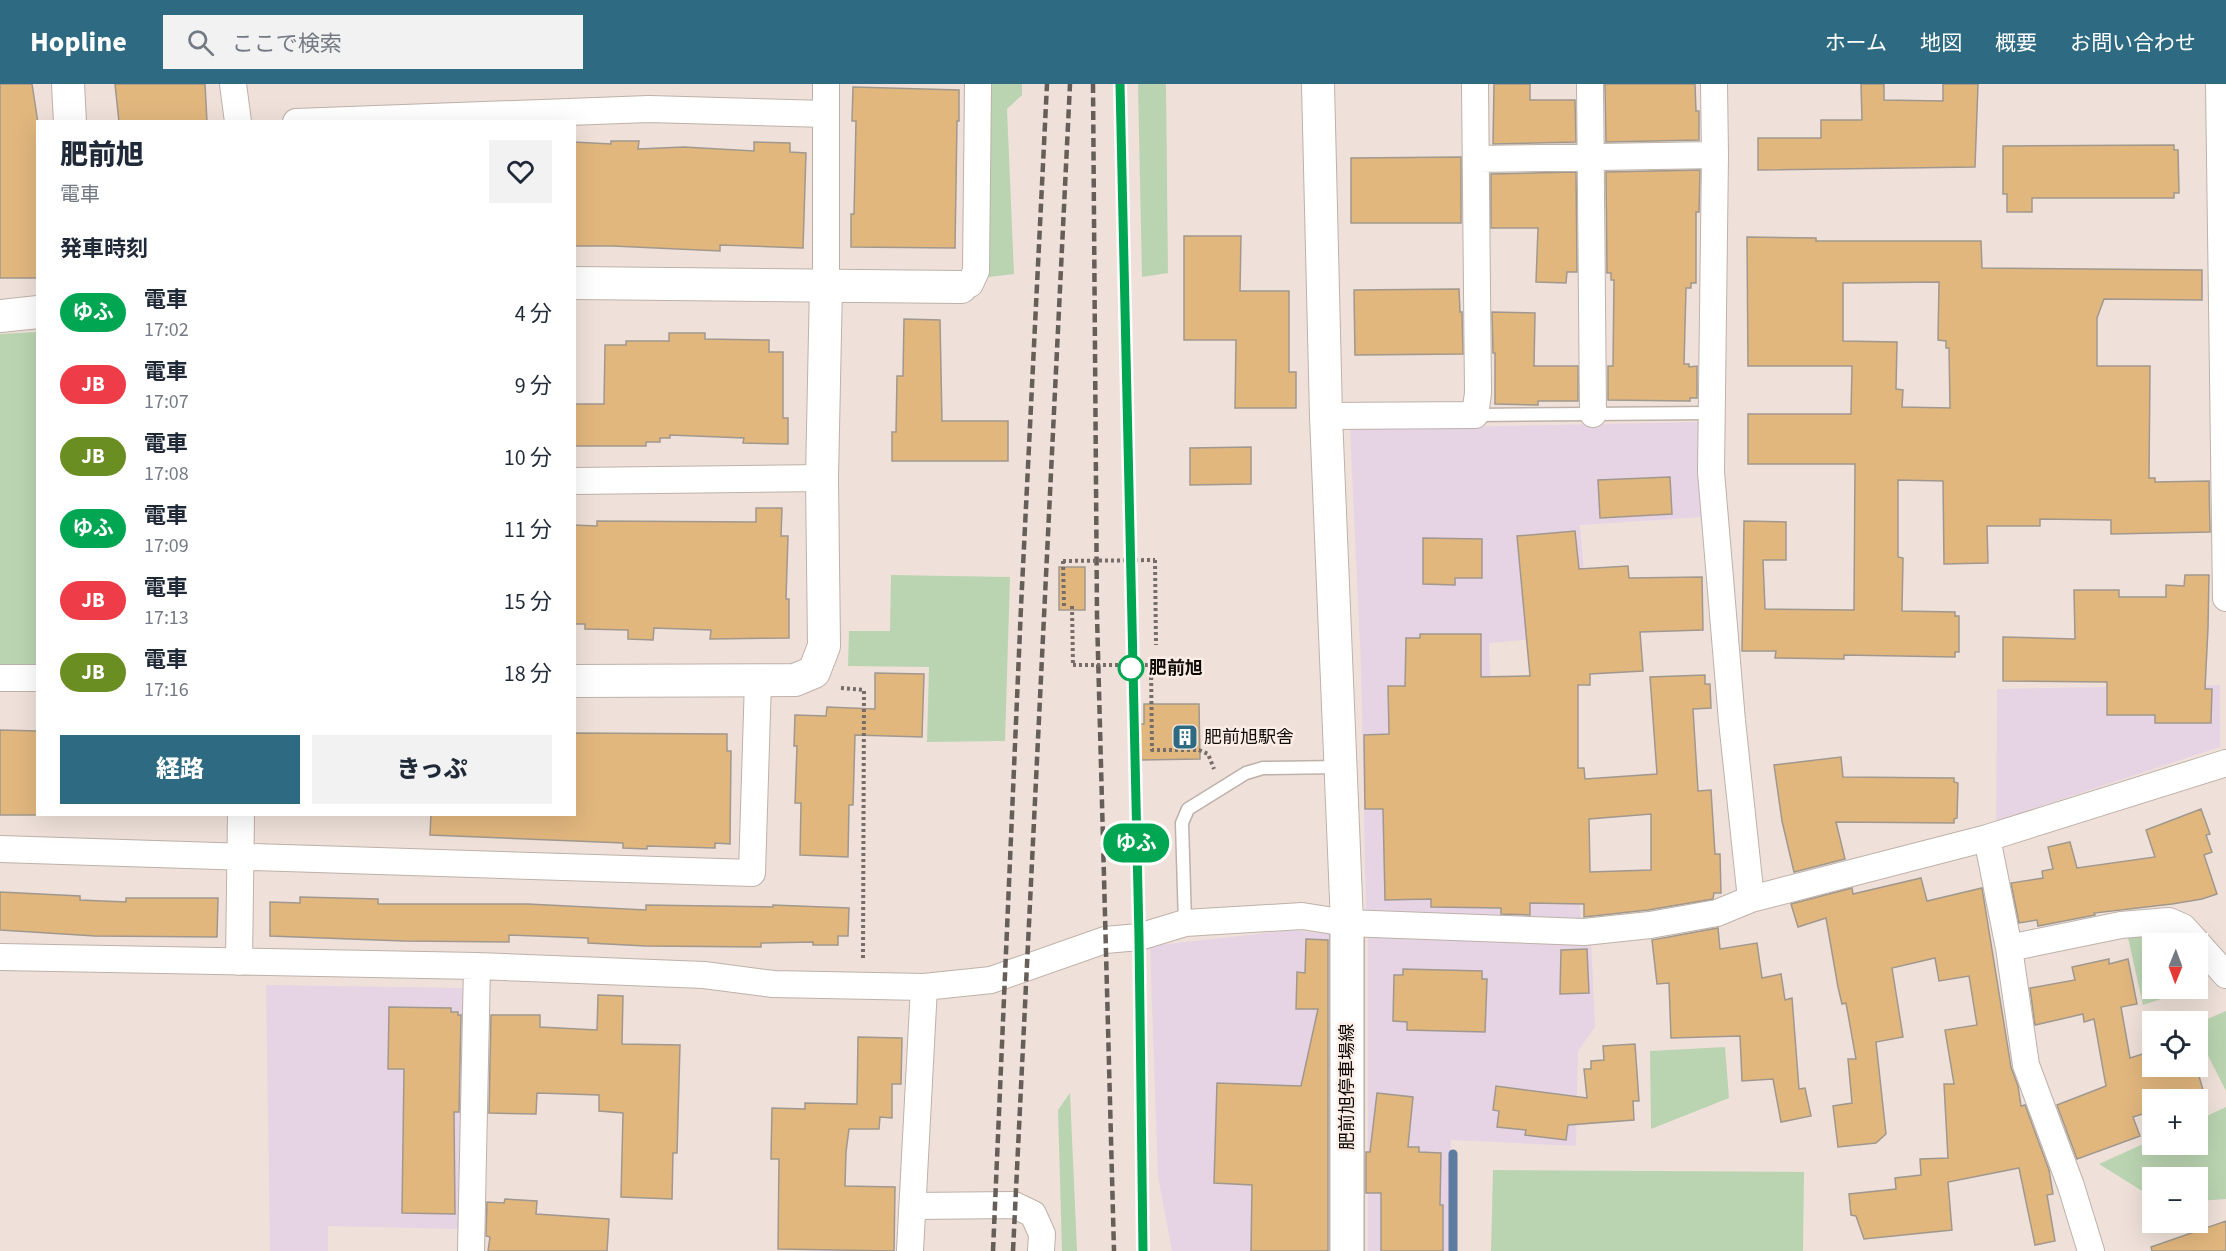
<!DOCTYPE html>
<html lang="ja">
<meta charset="utf-8">
<style>
body{margin:0;font-family:"Source Sans 3","Noto Sans JP",sans-serif;background:#f2f2f3;color:#1f2937;height:100vh;display:flex;flex-direction:column;font-size:22px;white-space:nowrap}
*{box-sizing:border-box;margin:0}
p{font-size:20px;color:#747a83}
.icon{flex:none;width:33px;height:33px;fill:none;stroke:currentColor;stroke-width:2;stroke-linecap:round;stroke-linejoin:round}
.map{position:relative;flex:1;overflow:hidden}
.side{position:absolute;left:36px;top:36px;width:540px;height:696px;display:flex;flex-direction:column;background:#fff;border-radius:0px;box-shadow:0 6px 24px #0002}
.side>*{flex:none}
.badge{padding:0 12px;border-radius:20px;font-size:21px;line-height:39px}
.needle{width:39px;rotate:181deg}
.buttons{position:absolute;left:2142px;top:849px;display:grid;gap:12px}
.buttons a{display:grid;place-items:center;width:66px;height:66px;border-radius:0px;background:#fff;box-shadow:0 6px 24px #0002;font-size:30px}
.map>.badge{position:absolute;translate:-50% -50%;box-shadow:0 0 0 3px #fff}
h2{padding:0 24px;font-size:22px;line-height:54px}
.round{display:grid;place-items:center;flex:none;width:63px;height:63px;border-radius:0px;background:#f2f2f3}
.head{display:flex;align-items:center;justify-content:space-between;height:102px;padding:0 24px}
h1{font-size:28px;font-weight:800;line-height:45px}
.cta{display:flex;gap:12px;margin-top:auto;padding:12px 24px}
.cta a{flex:1;height:69px;border-radius:0px;background:#2e6b82;color:#fff;font-size:24px;font-weight:800;line-height:69px;text-align:center}
.cta a+a{background:#f2f2f3;color:#1f2937}
ul{padding:0;list-style:none}
li{display:flex;align-items:center;gap:18px;height:72px;padding:0 24px}
li div{flex:1}
li b{display:block;font-size:22px}
li em{font-style:normal}
li .badge{min-width:66px;font-weight:700;text-align:center}
header{display:flex;align-items:center;gap:36px;box-sizing:border-box;height:84px;padding:0 30px;background:#2e6b82;color:#fff}
header strong{font-size:28px}
nav{display:flex;gap:33px;margin-inline-start:auto;font-size:21px}
.search{width:420px;height:54px;background:#f2f2f3;display:flex;align-items:center;gap:15px;box-sizing:border-box;padding:0 21px;border-radius:0px;color:#747a83;font-size:22px}
.map>svg:first-child{display:block}
.commercial{fill:#e6d4e4}
.green{fill:#bad4b1}
.lines{fill:none;stroke-linecap:round;stroke-linejoin:round}
.stream{stroke:#5e7c9f;stroke-width:9}
.building{fill:#e2b77e;stroke:#a0988d;stroke-width:1.5;fill-rule:evenodd}
.service-casing{stroke:#beb1a9;stroke-width:15}
.minor-casing{stroke:#beb1a9;stroke-width:28}
.tertiary-casing{stroke:#beb1a9;stroke-width:34}
.secondary-casing{stroke:#beb1a9;stroke-width:36}
.path{stroke:#766d68;stroke-width:4;stroke-dasharray:3 3;stroke-linecap:butt}
.service{stroke:#fff;stroke-width:12}
.minor{stroke:#fff;stroke-width:26}
.tertiary{stroke:#fff;stroke-width:32}
.secondary{stroke:#fff;stroke-width:33}
.rail{stroke:#665e59;stroke-width:4.5;stroke-dasharray:9 4.5;stroke-linecap:butt}
.path-bridge{stroke:#766d68;stroke-width:4;stroke-dasharray:3 3;stroke-linecap:butt}
.line-casing{stroke:#fff;stroke-width:14}
.line{stroke:#00a651;stroke-width:9}
.stop-dot{fill:#fff;stroke:#00a651;stroke-width:3}
.labels{text-anchor:middle;stroke-width:5;stroke-linejoin:round;paint-order:stroke}
.stop-label{font-size:18px;font-weight:bold;fill:#0f0b08;stroke:#fceee6;text-anchor:start}
.poi-label{font-size:18px;fill:#0f0b08;stroke:#fceee6;text-anchor:start}
.street-label{font-size:18px;fill:#0f0b08;stroke:#fceee6}
</style>
<header>
<strong>Hopline</strong>
<div class="search"><svg class="icon" aria-label="search" viewBox="0 0 24 24"><circle cx="10" cy="10" r="6"/><path d="M15 15l6 6"/></svg>ここで検索</div>
<nav><a>ホーム</a><a>地図</a><a>概要</a><a>お問い合わせ</a></nav>
</header>
<div class="map">
<svg width="2226" height="1167" viewBox="0 0 2226 1167">
<rect width="100%" height="100%" fill="#efe1d9"/>
<!-- commercial -->
<path class="commercial" d="M 1700,338 L 1704,433 L 1580,441 L 1589,550 L 1489,559 L 1492,632 L 1577,784 L 1581,839 L 1366,831 L 1361,584 L 1350,345 Z
M 2220,601 L 2220,663 L 1996,737 L 1997,605 Z
M 1293,846 L 1337,851 L 1336,1167 L 1172,1167 L 1158,1093 L 1150,862 Z
M 1368,854 L 1591,854 L 1595,943 L 1578,967 L 1576,1062 L 1451,1056 L 1449,1167 L 1368,1167 Z
M 266,901 L 464,904 L 460,1145 L 328,1142 L 328,1167 L 270,1167 Z"/>
<!-- green -->
<path class="green" d="M 990,0 L 1022,0 L 1022,11 L 1007,25 L 1014,190 L 989,193 Z
M 1138,0 L 1166,0 L 1168,189 L 1142,193 Z
M 37,248 L 37,580 L 0,580 L 0,250 Z
M 891,491 L 1010,493 L 1005,657 L 927,658 L 929,583 L 848,582 L 849,547 L 890,547 Z
M 2169,847 L 2174,859 L 2152,860 L 2152,904 L 2191,905 L 2143,921 L 2127,849 Z
M 2226,927 L 2226,1007 L 2198,952 L 2198,939 Z
M 1725,963 L 1729,1014 L 1651,1045 L 1650,967 Z
M 1070,1009 L 1077,1167 L 1062,1167 L 1058,1026 Z
M 2226,1023 L 2226,1115 L 2198,1117 L 2198,1094 L 2152,1094 L 2152,1113 L 2099,1080 L 2152,1056 L 2152,1060 L 2198,1060 L 2198,1036 Z
M 1493,1086 L 1804,1088 L 1803,1167 L 1491,1167 Z"/>
<g class="lines">
<!-- stream -->
<path class="stream" d="M 1453,1070 L 1453,1167"/>
</g>
<!-- building -->
<path class="building" d="M 0,0 L 32,0 L 38,39 L 38,194 L 0,194 Z
M 115,0 L 205,0 L 207,38 L 119,38 Z
M 1494,0 L 1530,0 L 1530,16 L 1575,16 L 1576,58 L 1493,60 Z
M 1605,0 L 1695,0 L 1696,27 L 1699,27 L 1699,56 L 1606,58 Z
M 1861,0 L 1884,0 L 1884,16 L 1943,17 L 1943,0 L 1978,0 L 1975,83 L 1758,86 L 1758,54 L 1821,54 L 1821,36 L 1862,36 Z
M 853,3 L 959,6 L 959,37 L 957,37 L 955,164 L 851,163 L 851,130 L 854,130 L 856,37 L 852,37 Z
M 611,57 L 639,57 L 638,65 L 684,63 L 754,67 L 754,58 L 790,59 L 790,68 L 806,69 L 803,164 L 720,161 L 720,167 L 613,162 L 574,162 L 574,58 L 611,60 Z
M 2174,61 L 2174,66 L 2178,66 L 2179,109 L 2174,109 L 2174,114 L 2032,114 L 2032,128 L 2007,128 L 2007,110 L 2003,110 L 2003,62 Z
M 1461,73 L 1461,139 L 1351,139 L 1351,74 Z
M 1700,86 L 1699,128 L 1696,128 L 1696,199 L 1691,199 L 1691,204 L 1686,204 L 1684,280 L 1689,280 L 1689,283 L 1697,282 L 1697,314 L 1690,314 L 1690,317 L 1608,316 L 1608,282 L 1613,282 L 1614,196 L 1611,196 L 1611,189 L 1607,189 L 1606,88 Z
M 1576,88 L 1577,188 L 1567,188 L 1566,199 L 1536,198 L 1538,144 L 1491,144 L 1491,90 Z
M 1184,152 L 1241,152 L 1240,207 L 1289,207 L 1289,288 L 1296,288 L 1296,324 L 1235,324 L 1236,256 L 1184,256 Z
M 1747,153 L 1816,154 L 1816,157 L 1981,157 L 1982,184 L 2202,186 L 2202,216 L 2104,215 L 2097,234 L 2097,282 L 2150,282 L 2149,394 L 2155,394 L 2155,398 L 2209,397 L 2210,448 L 2111,450 L 2111,436 L 2040,435 L 2040,442 L 1987,442 L 1988,479 L 1944,480 L 1943,397 L 1898,396 L 1898,473 L 1903,474 L 1902,527 L 1955,528 L 1955,532 L 1959,532 L 1959,568 L 1955,568 L 1955,573 L 1844,571 L 1844,575 L 1775,574 L 1776,567 L 1742,567 L 1744,437 L 1786,438 L 1786,476 L 1763,476 L 1765,525 L 1854,526 L 1855,380 L 1748,380 L 1748,330 L 1851,330 L 1852,282 L 1748,282 ZM 1939,198 L 1938,256 L 1946,257 L 1946,264 L 1949,264 L 1950,324 L 1902,323 L 1903,306 L 1896,305 L 1897,258 L 1843,257 L 1843,199 Z
M 1459,205 L 1460,228 L 1462,228 L 1463,270 L 1355,271 L 1354,206 Z
M 1492,228 L 1535,229 L 1534,282 L 1578,282 L 1578,317 L 1538,317 L 1538,321 L 1495,320 L 1495,269 L 1493,269 Z
M 904,235 L 940,236 L 942,337 L 1008,337 L 1008,377 L 892,377 L 892,348 L 896,348 L 897,292 L 903,292 Z
M 669,249 L 705,249 L 705,255 L 769,256 L 769,268 L 783,268 L 783,334 L 788,334 L 788,360 L 743,359 L 744,354 L 670,351 L 670,354 L 660,354 L 660,358 L 646,358 L 646,362 L 574,362 L 574,320 L 604,320 L 605,261 L 626,261 L 626,257 L 669,257 Z
M 1251,363 L 1251,400 L 1190,401 L 1190,364 Z
M 1670,393 L 1672,430 L 1600,434 L 1598,396 Z
M 756,424 L 782,424 L 781,452 L 788,452 L 786,515 L 789,515 L 789,554 L 710,555 L 711,546 L 654,544 L 653,556 L 628,555 L 628,546 L 585,545 L 585,540 L 574,540 L 574,441 L 597,442 L 597,437 L 756,438 Z
M 1575,447 L 1579,485 L 1628,482 L 1629,494 L 1702,493 L 1703,546 L 1640,548 L 1643,587 L 1590,590 L 1590,601 L 1578,601 L 1578,684 L 1584,684 L 1585,695 L 1657,690 L 1650,593 L 1705,591 L 1705,600 L 1710,600 L 1711,624 L 1693,625 L 1698,707 L 1711,706 L 1715,770 L 1720,770 L 1721,809 L 1714,809 L 1713,815 L 1648,826 L 1584,833 L 1584,820 L 1530,819 L 1530,831 L 1501,830 L 1501,824 L 1431,823 L 1431,815 L 1385,816 L 1383,725 L 1365,725 L 1364,651 L 1389,650 L 1388,602 L 1405,602 L 1406,554 L 1420,554 L 1420,550 L 1481,550 L 1481,593 L 1530,592 L 1517,452 ZM 1651,730 L 1651,786 L 1590,788 L 1589,735 Z
M 1423,454 L 1482,455 L 1482,494 L 1455,494 L 1455,501 L 1423,500 Z
M 1059,483 L 1085,483 L 1085,526 L 1059,526 Z
M 2185,491 L 2209,491 L 2208,544 L 2205,605 L 2212,605 L 2211,639 L 2155,639 L 2155,631 L 2107,631 L 2107,598 L 2003,597 L 2003,553 L 2075,555 L 2074,506 L 2119,506 L 2119,513 L 2166,513 L 2166,501 L 2184,502 Z
M 875,589 L 924,590 L 922,653 L 855,651 L 853,721 L 849,721 L 848,773 L 800,771 L 801,719 L 795,719 L 797,662 L 794,662 L 795,631 L 826,632 L 827,623 L 875,625 Z
M 1144,620 L 1199,620 L 1200,675 L 1140,676 L 1140,640 L 1144,640 Z
M 0,646 L 38,647 L 38,731 L 0,731 Z
M 574,649 L 727,650 L 727,667 L 731,667 L 730,760 L 715,759 L 715,764 L 647,762 L 647,765 L 623,764 L 623,759 L 430,751 L 431,730 L 574,730 Z
M 1841,673 L 1843,693 L 1954,694 L 1954,698 L 1958,699 L 1957,734 L 1954,735 L 1954,739 L 1836,738 L 1845,775 L 1794,788 L 1782,737 L 1774,681 Z
M 2201,725 L 2210,750 L 2206,751 L 2212,768 L 2204,771 L 2217,810 L 2202,815 L 2172,820 L 2094,829 L 2095,831 L 2038,842 L 2037,836 L 2019,839 L 2011,799 L 2043,794 L 2042,787 L 2053,785 L 2048,763 L 2070,758 L 2077,784 L 2155,773 L 2146,746 Z
M 1921,794 L 1927,817 L 1982,804 L 2011,983 L 2018,1002 L 2021,1022 L 2025,1021 L 2049,1086 L 2053,1110 L 2047,1111 L 2055,1157 L 2035,1161 L 2019,1084 L 1948,1098 L 1952,1146 L 1864,1155 L 1856,1132 L 1851,1131 L 1849,1110 L 1896,1105 L 1895,1094 L 1921,1091 L 1920,1075 L 1948,1074 L 1944,1000 L 1954,1000 L 1945,946 L 1977,941 L 1969,892 L 1939,897 L 1935,874 L 1892,884 L 1903,953 L 1876,958 L 1886,1050 L 1876,1059 L 1838,1063 L 1833,1022 L 1852,1019 L 1848,975 L 1856,975 L 1846,919 L 1842,920 L 1838,903 L 1826,834 L 1798,843 L 1791,820 L 1852,804 L 1853,810 Z
M 0,808 L 80,812 L 80,816 L 126,818 L 126,814 L 218,814 L 217,853 L 95,852 L 0,846 Z
M 300,813 L 378,815 L 378,820 L 528,820 L 646,826 L 646,821 L 773,823 L 773,821 L 849,824 L 848,852 L 838,852 L 838,861 L 813,861 L 813,858 L 761,859 L 761,863 L 646,862 L 588,859 L 588,854 L 509,851 L 509,858 L 404,857 L 270,852 L 270,818 L 300,819 Z
M 1718,844 L 1720,865 L 1757,859 L 1762,894 L 1781,890 L 1785,916 L 1792,914 L 1799,1005 L 1805,1004 L 1811,1032 L 1781,1038 L 1773,995 L 1742,997 L 1740,952 L 1671,954 L 1669,899 L 1657,900 L 1652,856 Z
M 1306,855 L 1328,856 L 1328,1167 L 1251,1167 L 1252,1101 L 1214,1099 L 1217,999 L 1301,1002 L 1318,925 L 1296,925 L 1297,888 L 1305,889 Z
M 1587,865 L 1589,909 L 1560,910 L 1561,866 Z
M 2109,875 L 2109,880 L 2128,875 L 2137,920 L 2121,923 L 2130,974 L 2152,967 L 2152,982 L 2196,982 L 2206,1016 L 2152,1016 L 2152,1027 L 2133,1033 L 2140,1052 L 2077,1075 L 2057,1021 L 2106,1002 L 2094,935 L 2084,938 L 2083,930 L 2035,941 L 2030,904 L 2075,896 L 2072,883 Z
M 1403,885 L 1482,887 L 1482,895 L 1487,895 L 1485,948 L 1407,946 L 1407,938 L 1393,937 L 1394,891 L 1403,891 Z
M 598,911 L 623,912 L 622,960 L 680,961 L 677,1069 L 673,1069 L 672,1115 L 621,1113 L 623,1029 L 599,1027 L 599,1011 L 537,1009 L 536,1030 L 489,1029 L 491,931 L 540,931 L 540,943 L 597,946 Z
M 389,923 L 451,924 L 451,928 L 458,928 L 458,931 L 461,931 L 459,1028 L 454,1028 L 455,1130 L 402,1129 L 404,985 L 388,985 Z
M 858,953 L 902,954 L 901,1000 L 892,1000 L 892,1034 L 880,1033 L 879,1045 L 849,1045 L 846,1068 L 845,1102 L 895,1103 L 894,1167 L 778,1165 L 779,1075 L 771,1075 L 772,1024 L 805,1025 L 805,1019 L 857,1020 Z
M 1635,960 L 1639,1017 L 1633,1017 L 1634,1036 L 1568,1041 L 1566,1056 L 1525,1051 L 1526,1046 L 1497,1043 L 1499,1027 L 1493,1026 L 1496,1002 L 1587,1014 L 1584,985 L 1591,985 L 1591,977 L 1604,976 L 1603,962 Z
M 1377,1009 L 1413,1013 L 1408,1063 L 1419,1063 L 1419,1068 L 1441,1069 L 1440,1121 L 1443,1121 L 1443,1167 L 1381,1167 L 1381,1109 L 1366,1109 L 1366,1068 L 1370,1068 Z
M 505,1115 L 537,1117 L 536,1130 L 609,1135 L 607,1167 L 488,1167 L 490,1153 L 486,1152 L 487,1118 L 504,1119 Z
M 2226,1137 L 2226,1167 L 2152,1167 L 2151,1163 Z"/>
<g class="lines">
<!-- service casing -->
<g class="service-casing">
<path id="service" d="M 1475,331 L 1712,329
M 1185,839 L 1182,739 L 1188,725 L 1246,689 L 1263,684 L 1340,683"/>
</g>
<!-- minor casing -->
<g class="minor-casing">
<path id="minor" d="M 233,0 L 238,38
M 1590,0 L 1593,330
M 1714,0 L 1715,71 L 1711,388 L 1732,637 L 1751,815
M 2219,0 L 2226,514
M 296,38 L 649,25 L 826,30
M 1476,75 L 1715,71
M 826,200 L 826,0
M 961,203 L 970,200 L 976,187 L 978,0
M 1326,332 L 1475,331 L 1478,309 L 1475,0
M 574,397 L 822,394
M 0,594 L 38,594
M 1987,754 L 2009,864 L 2026,981 L 2071,1102 L 2091,1167
M 0,765 L 752,789 L 758,597
M 2009,864 L 2121,841 L 2169,837 L 2183,843 L 2226,891
M 0,873 L 477,882 L 704,891 L 773,900 L 924,903 L 991,896 L 1105,856 L 1139,853 L 1185,839 L 1302,832 L 1347,839 L 1584,848 L 1650,841 L 1717,829 L 1751,815 L 1987,754 L 2226,679
M 239,878 L 241,730
M 913,1122 L 1014,1121 L 1033,1130 L 1042,1150 L 1041,1167
M 471,1167 L 477,882
M 910,1167 L 924,903"/>
</g>
<!-- tertiary casing -->
<g class="tertiary-casing">
<path id="tertiary" d="M 68,0 L 70,38
M 1318,0 L 1326,332 L 1347,839
M 574,199 L 961,203
M 0,232 L 38,228
M 574,597 L 795,596 L 814,588 L 824,562 L 822,394 L 826,200"/>
</g>
<!-- secondary casing -->
<g class="secondary-casing">
<path id="secondary" d="M 1347,1167 L 1347,839"/>
</g>
<!-- path -->
<path class="path" d="M 1155,476 L 1156,561
M 1063,477 L 1064,522
M 1072,522 L 1073,581
M 1151,581 L 1152,666 L 1199,666 L 1208,670 L 1214,685
M 841,604 L 864,606 L 863,874"/>
<!-- service -->
<use href="#service" class="service"/>
<!-- minor -->
<use href="#minor" class="minor"/>
<!-- tertiary -->
<use href="#tertiary" class="tertiary"/>
<!-- secondary -->
<use href="#secondary" class="secondary"/>
<!-- rail -->
<path class="rail" d="M 1093,0 L 1097,532 L 1114,1167
M 1120,0 L 1139,853 L 1143,1167
M 993,1167 L 1021,523 L 1047,0
M 1013,1167 L 1070,0"/>
<!-- path-bridge -->
<path class="path-bridge" d="M 1063,477 L 1155,476
M 1073,581 L 1151,581"/>
</g>
<g class="lines">
<!-- line casing -->
<g class="line-casing">
<path id="line" d="M 1120,0 L 1139,853 L 1143,1167"/>
</g>
<!-- line -->
<use href="#line" class="line"/>
</g>
<!-- icons -->
<defs>
<g id="building-square" transform="scale(1.35)"><rect x="-9" y="-9" width="18" height="18" rx="4" fill="#2e6b82" stroke="#fceee6"/><path d="M-4-6H4V6H1V3H-1V6H-4ZM-2.5-4.3h1.7v1.8h-1.7ZM.8-4.3h1.7v1.8H.8ZM-2.5-1h1.7V.8h-1.7ZM.8-1h1.7V.8H.8Z" fill="#fff"/></g>
</defs>
<g fill-rule="evenodd">
<use href="#building-square" x="1185" y="653"/>
</g>
<!-- markers -->
<circle class="stop-dot" cx="1131" cy="584" r="12"/>
<g class="labels">
<!-- stop labels -->
<g class="stop-label">
<text x="1149" y="590">肥前旭</text>
</g>
<!-- poi labels -->
<g class="poi-label">
<text x="1204" y="659">肥前旭駅舎</text>
</g>
<!-- street labels -->
<g class="street-label">
<text transform="translate(1347 1003) rotate(-90)" y="6">肥前旭停車場線</text>
</g>
</g>
</svg>
<div class="buttons">
<a><svg class="needle" viewBox="-14 -14 28 28"><path d="M0-13l5 13h-10z" fill="#e53935"/><path d="M0 13l5-13h-10z" fill="#747a83"/></svg></a>
<a><svg class="icon" aria-label="locate" viewBox="0 0 24 24"><circle cx="12" cy="12" r="6"/><path d="M12 2v4M12 18v4M2 12h4M18 12h4"/></svg></a>
<a>+</a>
<a>−</a>
</div>
<b class="badge" style="left:1136px;top:759px;background:#00a651;color:#fff">ゆふ</b>
<section class="side">
<div class="head"><div><h1>肥前旭</h1><p>電車</p></div><a class="round"><svg class="icon" aria-label="heart" viewBox="0 0 24 24"><path d="M12 20l-8-8c-3-5 5-10 8-4 3-6 11-1 8 4z"/></svg></a></div>
<h2>発車時刻</h2>
<ul>
<li><span class="badge" style="background:#00a651;color:#fff">ゆふ</span><div><b>電車</b><p>17:02</p></div><em>4 分</em></li>
<li><span class="badge" style="background:#ee3d49;color:#fff">JB</span><div><b>電車</b><p>17:07</p></div><em>9 分</em></li>
<li><span class="badge" style="background:#6b8e23;color:#fff">JB</span><div><b>電車</b><p>17:08</p></div><em>10 分</em></li>
<li><span class="badge" style="background:#00a651;color:#fff">ゆふ</span><div><b>電車</b><p>17:09</p></div><em>11 分</em></li>
<li><span class="badge" style="background:#ee3d49;color:#fff">JB</span><div><b>電車</b><p>17:13</p></div><em>15 分</em></li>
<li><span class="badge" style="background:#6b8e23;color:#fff">JB</span><div><b>電車</b><p>17:16</p></div><em>18 分</em></li>
</ul>
<div class="cta"><a>経路</a><a>きっぷ</a></div>
</section>
</div>
